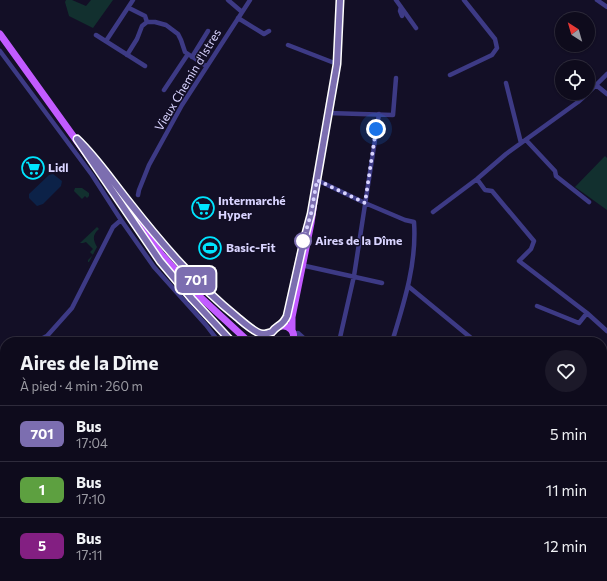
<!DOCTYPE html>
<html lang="fr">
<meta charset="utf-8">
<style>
body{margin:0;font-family:Commissioner,sans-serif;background:#1c1929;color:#f1f3f6;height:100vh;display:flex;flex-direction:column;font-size:15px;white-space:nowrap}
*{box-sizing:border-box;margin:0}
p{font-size:13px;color:#9b9ba3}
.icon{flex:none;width:22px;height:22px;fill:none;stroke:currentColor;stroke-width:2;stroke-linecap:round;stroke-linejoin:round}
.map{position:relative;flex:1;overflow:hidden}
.drawer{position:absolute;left:0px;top:337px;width:607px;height:244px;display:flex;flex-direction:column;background:#0e0b1c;border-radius:16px 16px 0 0;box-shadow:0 1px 3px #0004,0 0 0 1px #2e2b3b}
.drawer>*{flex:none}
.badge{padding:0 8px;border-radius:6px;font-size:14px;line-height:26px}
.needle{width:26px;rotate:323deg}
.controls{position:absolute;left:555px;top:12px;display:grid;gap:8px}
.controls a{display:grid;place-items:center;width:40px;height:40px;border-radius:50%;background:#0e0b1c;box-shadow:0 1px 3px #0004,0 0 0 1px #2e2b3b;font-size:20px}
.you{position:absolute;width:20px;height:20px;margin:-10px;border:3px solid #fff;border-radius:50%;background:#1a73e8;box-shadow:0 0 0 6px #1a73e833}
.map>.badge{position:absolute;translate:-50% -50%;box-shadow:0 0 0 2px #fff}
.round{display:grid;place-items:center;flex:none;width:42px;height:42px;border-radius:21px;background:#1c1929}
.headline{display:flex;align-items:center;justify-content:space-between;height:68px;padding:0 20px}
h1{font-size:19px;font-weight:700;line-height:30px}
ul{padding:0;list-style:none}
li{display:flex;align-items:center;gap:12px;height:56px;padding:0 20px;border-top:1px solid #2e2b3b}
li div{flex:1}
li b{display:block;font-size:15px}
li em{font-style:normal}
li .badge{min-width:44px;font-weight:700;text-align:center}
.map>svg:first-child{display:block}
.green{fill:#12302f}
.water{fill:#0c2248}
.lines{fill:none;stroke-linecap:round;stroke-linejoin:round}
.stream{stroke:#0c2248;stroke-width:1.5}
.minor{stroke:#3d3a85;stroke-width:4.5}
.primary{stroke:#c25bff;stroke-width:7}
.line-casing{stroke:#fff;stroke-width:9}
.line{stroke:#7c6eb0;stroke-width:6}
.walk{stroke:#d9d4ff;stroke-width:4;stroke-dasharray:0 7.2}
.stop-dot{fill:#fff;stroke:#7c6eb0;stroke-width:2}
.labels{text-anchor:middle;stroke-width:3;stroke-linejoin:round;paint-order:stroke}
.street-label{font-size:12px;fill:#d9d4ff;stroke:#130f26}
.poi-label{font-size:12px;font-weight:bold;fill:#d9d4ff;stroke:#130f26;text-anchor:start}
.stop-label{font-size:12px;font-weight:bold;fill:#d9d4ff;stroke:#130f26;text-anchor:start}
</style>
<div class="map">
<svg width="607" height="581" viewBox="0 0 607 581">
<rect width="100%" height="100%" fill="#130f26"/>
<!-- green -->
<path class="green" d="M 66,0 L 72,0 L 86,6 L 91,0 L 113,0 L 93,28 L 69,16 L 65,2 Z
M 605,156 L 607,158 L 607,210 L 575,187 Z
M 75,188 L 82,188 L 89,193 L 89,196 L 87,198 L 85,196 L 82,199 L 74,191 Z
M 97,227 L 99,229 C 92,235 93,240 97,247 L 89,262 L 88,262 L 88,260 L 93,255 L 90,252 L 93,249 L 86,242 L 83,243 L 80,243 Z
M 602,357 L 607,361 L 607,373 L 602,379 Z
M 607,388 L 607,424 L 602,429 L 602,395 Z
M 602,452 L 607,455 L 607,485 L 602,483 Z
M 271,576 L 355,576 L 357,578 L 358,576 L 444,576 L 449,581 L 276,581 Z
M 457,576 L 477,576 L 473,581 L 462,581 Z"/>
<!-- water -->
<path class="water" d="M 53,174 L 62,181 L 61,186 L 43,204 L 37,206 L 29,198 L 29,194 L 49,175 Z"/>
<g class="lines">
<!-- stream -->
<path class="stream" d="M 0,558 L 5,562
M 24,576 L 31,581"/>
<!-- minor -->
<path class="minor" d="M 228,0 L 242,12
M 396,0 L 416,28
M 597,0 L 607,7
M 401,7 L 400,11 L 402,16
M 129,8 L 145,16 L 147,22
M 238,18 L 264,34 L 269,31
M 96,35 L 145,66
M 106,41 L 133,0
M 288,45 L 337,64
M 0,51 L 92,175 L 121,220 L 154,267 L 206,325 L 219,342
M 127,55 L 137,39 L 142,26 L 147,22 L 155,22 L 166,25 L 178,34 L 181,40 L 185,52 L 206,66
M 192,57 L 208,31
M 450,75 L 492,55 L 497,48 L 495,39 L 464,0
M 506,83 L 521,143
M 596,85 L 607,94
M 164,90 L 188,54
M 588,93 L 607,74
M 328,113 L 393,115 L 396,78
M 526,140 L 555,171 L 556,176 L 589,202
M 477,179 L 485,190 L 492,191 L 534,241 L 531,249 L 519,261 L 587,313 L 607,331
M 317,180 L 365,203 L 405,220 L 414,222 C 417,263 404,303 392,342
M 138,195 L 139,190 L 149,165 L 182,105 L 250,0
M 433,212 L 477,179 L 506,154 L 578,102 L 588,93
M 301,265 L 382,283
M 408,286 L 476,342
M 537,306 L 579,323 L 587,313
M 294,334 L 298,333 L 308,342
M 35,342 L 47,336 L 72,308 L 113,227 L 121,220
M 339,342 L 354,276 L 379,114
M 0,374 L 5,368
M 602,522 L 607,524"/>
<!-- primary -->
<path class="primary" d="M 0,34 L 112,190 L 161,254 L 197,294 L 249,342
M 103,168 C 143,222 186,276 240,319 C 245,324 255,334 263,334 C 265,334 269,333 272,332
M 151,248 L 186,292 L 232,342
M 281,326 L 287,316 L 302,246
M 292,330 L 292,317 L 311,223 L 319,167 L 337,64 L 340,0
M 272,342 C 265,321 299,320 293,342
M 602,505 L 607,506
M 181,581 L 183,576"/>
</g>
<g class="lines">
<!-- line casing -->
<g class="line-casing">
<path id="line" d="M 232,342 L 192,299 L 160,261 L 77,139 C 97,158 112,181 129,202 C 162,244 196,284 237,317 C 243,322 256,334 263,334 C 265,334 269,333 272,332 C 277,325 283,326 287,316 L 304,240 L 311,214 L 337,64 L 340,0"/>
</g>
<!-- line -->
<use href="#line" class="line"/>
<!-- walk -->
<path class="walk" d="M 303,241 L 311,214 L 317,180 L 365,203 L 376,129"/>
</g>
<!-- icons -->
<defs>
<g id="supermarket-ring" transform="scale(1.15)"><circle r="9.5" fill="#130f26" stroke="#00e5ff" stroke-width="1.5"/><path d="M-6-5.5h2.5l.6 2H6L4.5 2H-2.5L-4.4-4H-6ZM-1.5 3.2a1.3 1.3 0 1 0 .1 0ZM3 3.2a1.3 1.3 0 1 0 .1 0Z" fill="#00e5ff"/></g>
<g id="stadium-ring" transform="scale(1.15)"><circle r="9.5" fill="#130f26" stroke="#00e5ff" stroke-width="1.5"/><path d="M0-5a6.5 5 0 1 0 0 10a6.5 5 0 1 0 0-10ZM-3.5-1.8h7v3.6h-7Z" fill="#00e5ff"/></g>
</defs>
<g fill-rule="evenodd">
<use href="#supermarket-ring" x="33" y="168"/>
<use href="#supermarket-ring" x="203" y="208"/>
<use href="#stadium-ring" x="210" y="248"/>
</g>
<!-- markers -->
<circle class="stop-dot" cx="303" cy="241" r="8"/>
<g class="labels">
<!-- street labels -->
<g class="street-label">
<text transform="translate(188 80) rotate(-59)" y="4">Vieux Chemin d'Istres</text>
</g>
<!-- poi labels -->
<g class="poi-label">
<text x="48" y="172">Lidl</text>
<text x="218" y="205">Intermarché<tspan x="218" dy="14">Hyper</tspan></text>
<text x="226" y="252">Basic-Fit</text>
</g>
<!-- stop labels -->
<g class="stop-label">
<text x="315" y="245">Aires de la Dîme</text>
</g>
</g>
</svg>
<div class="controls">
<a><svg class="needle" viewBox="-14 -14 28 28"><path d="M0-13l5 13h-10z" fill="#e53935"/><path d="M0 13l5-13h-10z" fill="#9b9ba3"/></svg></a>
<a><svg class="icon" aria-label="locate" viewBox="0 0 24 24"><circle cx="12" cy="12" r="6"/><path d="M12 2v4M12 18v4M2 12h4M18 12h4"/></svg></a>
</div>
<div class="you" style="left:376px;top:129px"></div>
<b class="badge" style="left:196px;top:280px;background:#7c6eb0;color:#fff">701</b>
<section class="drawer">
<div class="headline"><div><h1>Aires de la Dîme</h1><p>À pied · 4 min · 260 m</p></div><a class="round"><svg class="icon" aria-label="heart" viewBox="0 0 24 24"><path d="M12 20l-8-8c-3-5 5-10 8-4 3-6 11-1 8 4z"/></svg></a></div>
<ul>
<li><span class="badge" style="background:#7c6eb0;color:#fff">701</span><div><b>Bus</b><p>17:04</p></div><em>5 min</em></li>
<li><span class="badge" style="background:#5da040;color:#fff">1</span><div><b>Bus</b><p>17:10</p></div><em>11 min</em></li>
<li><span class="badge" style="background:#831f82;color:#fff">5</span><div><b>Bus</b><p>17:11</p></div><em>12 min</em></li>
</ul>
</section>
</div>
